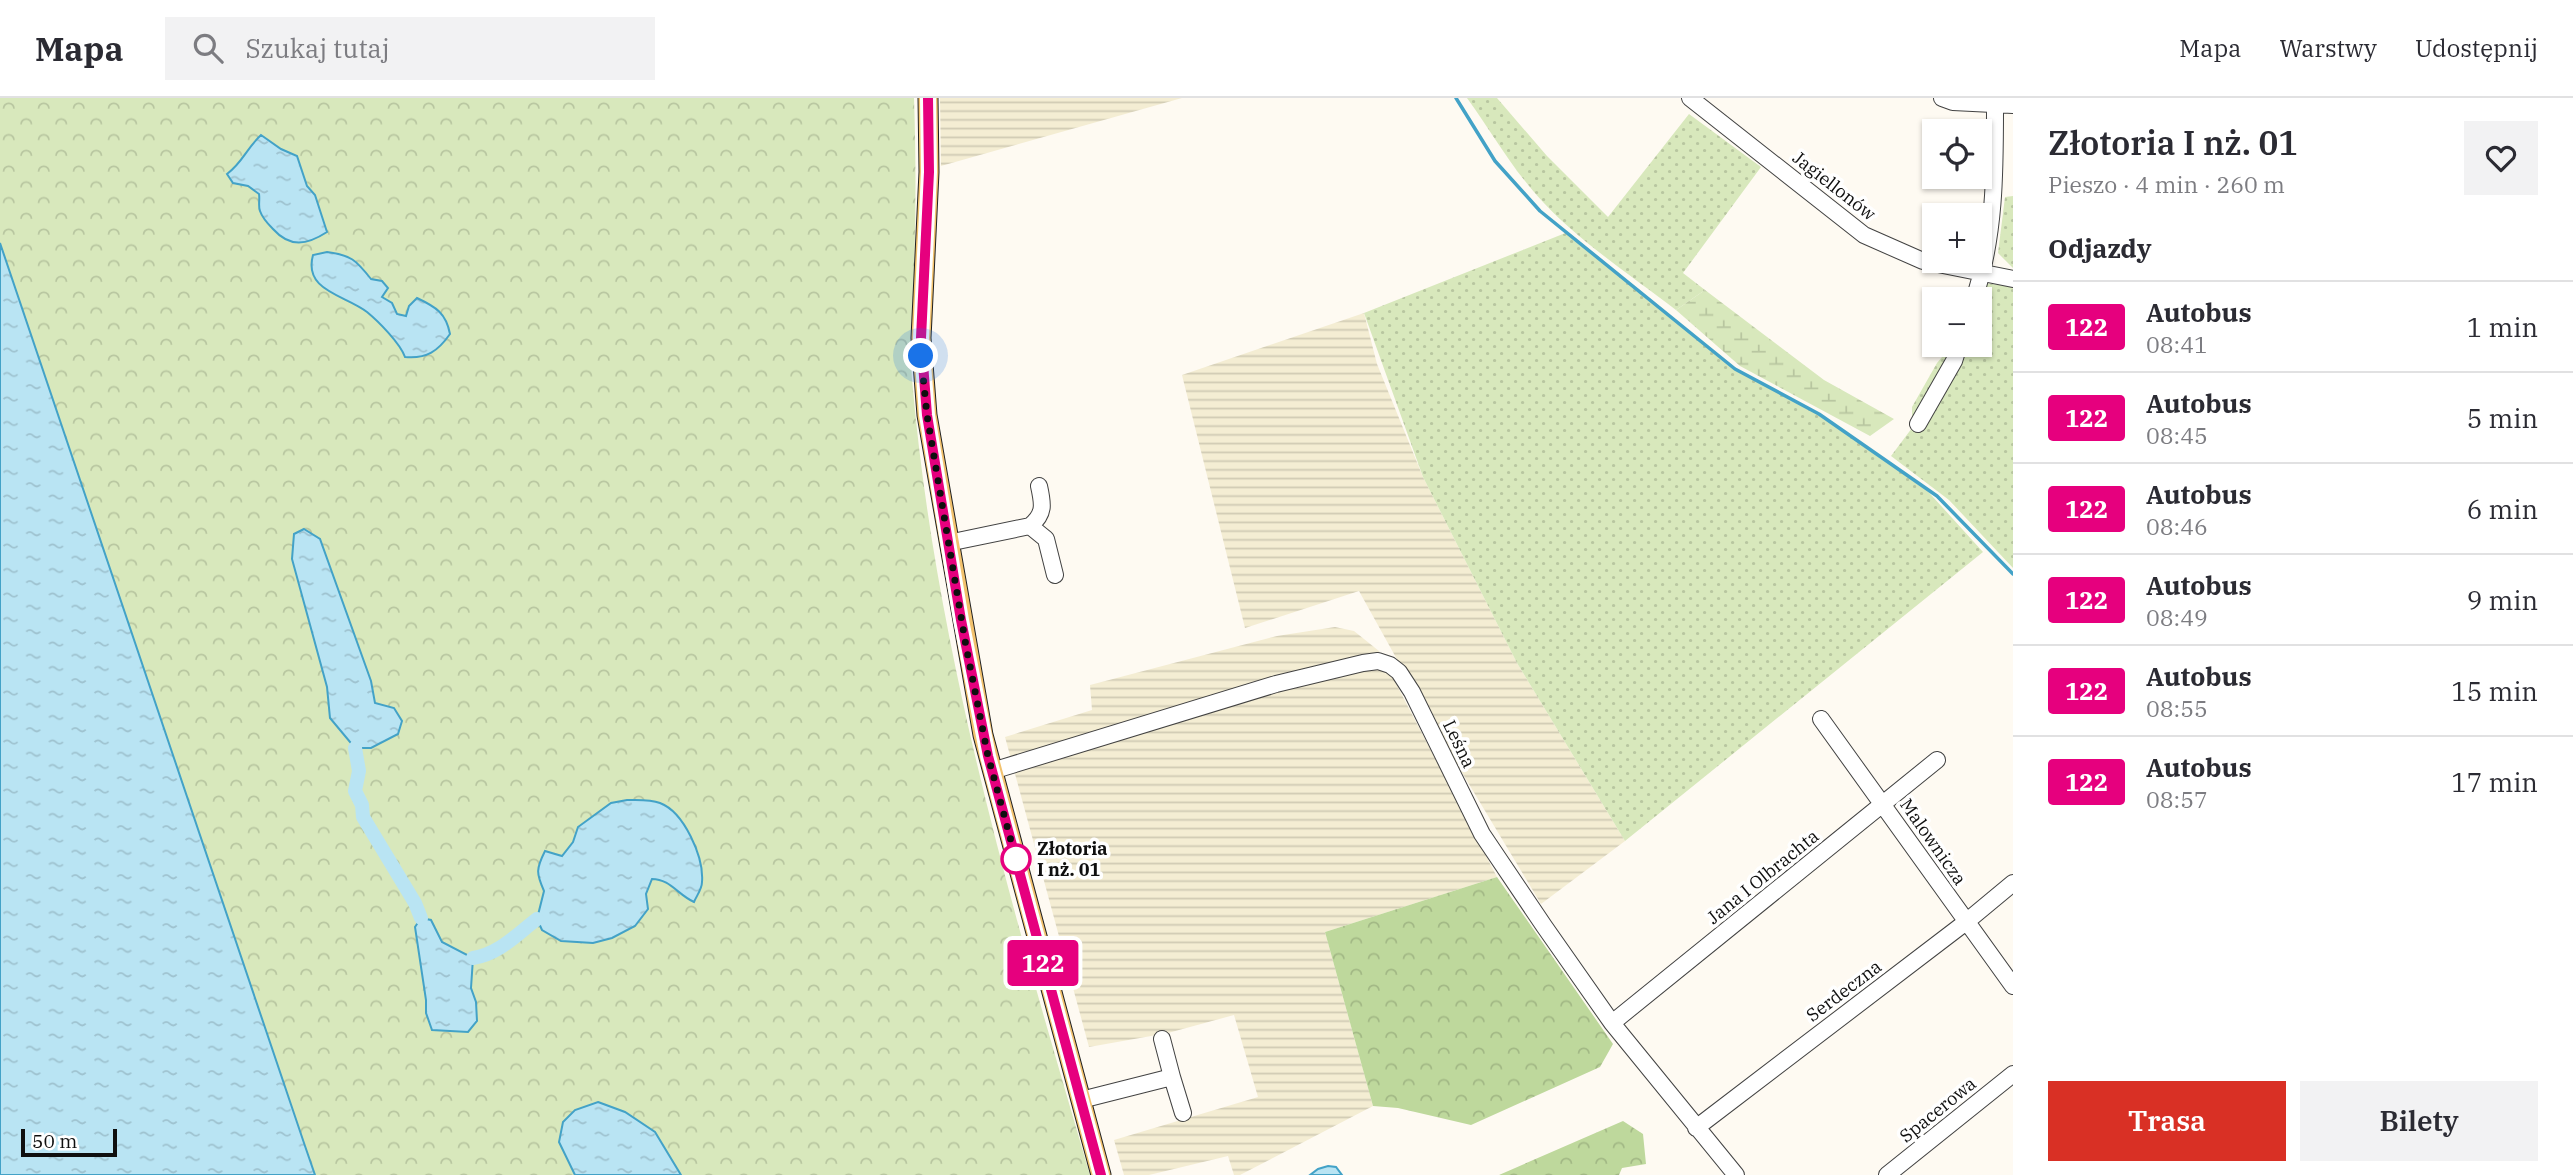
<!DOCTYPE html>
<html lang="pl">
<meta charset="utf-8">
<style>
body{margin:0;font-family:"IBM Plex Serif",serif;background:#f2f2f3;color:#2b2b33;height:100vh;display:flex;flex-direction:column;font-size:26px;white-space:nowrap}
*{box-sizing:border-box;margin:0}
p{font-size:23px;color:#7c7c81}
.icon{flex:none;width:38px;height:38px;fill:none;stroke:currentColor;stroke-width:2;stroke-linecap:round;stroke-linejoin:round}
.map{position:relative;flex:1;overflow:hidden}
.details{display:flex;flex-direction:column;background:#fff;width:560px}
.details>*{flex:none}
.badge{padding:0 14px;border-radius:5px;font-size:24px;line-height:46px}
.controls{position:absolute;left:1922px;top:21px;display:grid;gap:14px}
.controls a{display:grid;place-items:center;width:70px;height:70px;border-radius:0px;background:#fff;box-shadow:0 2px 5px #0004;font-size:35px}
.scale{position:absolute;left:21px;bottom:18px;width:96px;box-sizing:border-box;padding-left:7px;border:4px solid #0f0f0f;border-top:0;font-size:19px;line-height:24px;white-space:nowrap;color:#0f0f0f;-webkit-text-stroke:5px #fff;paint-order:stroke}
.you{position:absolute;width:35px;height:35px;margin:-18px;border:5px solid #fff;border-radius:50%;background:#1a73e8;box-shadow:0 0 0 10px #1a73e833}
.map>.badge{position:absolute;translate:-50% -50%;box-shadow:0 0 0 4px #fff}
h2{padding:0 35px;font-size:26px;line-height:63px}
.round{display:grid;place-items:center;flex:none;width:74px;height:74px;border-radius:0px;background:#f2f2f3}
.overview{display:flex;align-items:center;justify-content:space-between;height:119px;padding:0 35px}
h1{font-size:33px;font-weight:600;line-height:52px}
.primary-button{display:flex;gap:14px;margin-top:auto;padding:14px 35px}
.primary-button a{flex:1;height:80px;border-radius:0px;background:#d93025;color:#fff;font-size:28px;font-weight:600;line-height:80px;text-align:center}
.primary-button a+a{background:#f2f2f3;color:#2b2b33}
ul{padding:0;list-style:none}
li{display:flex;align-items:center;gap:21px;height:91px;padding:0 35px;border-top:2px solid #e1e1e2}
li div{flex:1}
li b{display:block;font-size:26px}
li em{font-style:normal}
li .badge{min-width:77px;font-weight:700;text-align:center}
header{display:flex;align-items:center;gap:42px;box-sizing:border-box;height:98px;padding:0 35px;background:#fff;border-bottom:2px solid #e1e1e2}
header strong{font-size:33px}
nav{display:flex;gap:38px;margin-inline-start:auto;font-size:24px}
.search{width:490px;height:63px;background:#f2f2f3;display:flex;align-items:center;gap:18px;box-sizing:border-box;padding:0 24px;border-radius:0px;color:#7c7c81;font-size:26px}
main{display:flex;flex:1;min-height:0}
.map>svg:first-child{display:block}
.farmland{fill:url(#farmland-rules)}
.grass{fill:url(#grass-dots)}
.forest{fill:url(#forest-crowns)}
.wetland{fill:url(#wetland-marsh)}
.park{fill:url(#park-crowns)}
.water{fill:url(#water-ripples);stroke:#43a2c7;stroke-width:2}
.lines{fill:none;stroke-linecap:round;stroke-linejoin:round}
.stream{stroke:#43a2c7;stroke-width:3.5}
.canal{stroke:#b9e4f3;stroke-width:14}
.minor-casing{stroke:#424242;stroke-width:18}
.major-casing{stroke:#202020;stroke-width:21}
.minor{stroke:#fff;stroke-width:16}
.major{stroke:#f2c26e;stroke-width:19}
.line-casing{stroke:#fff;stroke-width:16}
.line{stroke:#e6007e;stroke-width:10}
.walk{stroke:#0f0f0f;stroke-width:7;stroke-dasharray:0 12.6}
.stop-dot{fill:#fff;stroke:#e6007e;stroke-width:3.5}
.labels{text-anchor:middle;stroke-width:7;stroke-linejoin:round;paint-order:stroke}
.street-label{font-size:18px;fill:#0f0f0f;stroke:#fff}
.stop-label{font-size:18px;font-weight:bold;fill:#0f0f0f;stroke:#fff;text-anchor:start}
</style>
<header>
<strong>Mapa</strong>
<div class="search"><svg class="icon" aria-label="search" viewBox="0 0 24 24"><circle cx="10" cy="10" r="6"/><path d="M15 15l6 6"/></svg>Szukaj tutaj</div>
<nav><a>Mapa</a><a>Warstwy</a><a>Udostępnij</a></nav>
</header>
<main>
<div class="map">
<svg width="2013" height="1077" viewBox="0 0 2013 1077">
<defs>
<pattern id="farmland-rules" width="6" height="5" patternUnits="userSpaceOnUse" patternTransform="scale(1.75)"><rect width="6" height="5" fill="#f4edd3"/><path d="M0 2.5h6" fill="none" stroke="#d0cab4"/></pattern>
<pattern id="grass-dots" width="8" height="8" patternUnits="userSpaceOnUse" patternTransform="scale(1.75)"><rect width="8" height="8" fill="#d8e8bc"/><path d="M2 2h.1M6 6h.1" fill="none" stroke="#b8c6a0" stroke-width="1.8" stroke-linecap="round"/></pattern>
<pattern id="forest-crowns" width="20" height="18" patternUnits="userSpaceOnUse" patternTransform="scale(1.75)"><rect width="20" height="18" fill="#bed89c"/><path d="M2 6a3 3 0 1 1 6 0M12 15a3 3 0 1 1 6 0" fill="none" stroke="#a2b885"/></pattern>
<pattern id="wetland-marsh" width="20" height="14" patternUnits="userSpaceOnUse" patternTransform="scale(1.75)"><rect width="20" height="14" fill="#d8e8bc"/><path d="M1 5h8M5 5V1M11 12h8M15 12V8" fill="none" stroke="#b8c6a0"/></pattern>
<pattern id="park-crowns" width="20" height="18" patternUnits="userSpaceOnUse" patternTransform="scale(1.75)"><rect width="20" height="18" fill="#d8e8bc"/><path d="M2 6a3 3 0 1 1 6 0M12 15a3 3 0 1 1 6 0" fill="none" stroke="#b8c6a0"/></pattern>
<pattern id="water-ripples" width="26" height="14" patternUnits="userSpaceOnUse" patternTransform="scale(1.75)"><rect width="26" height="14" fill="#b9e4f3"/><path d="M2 4q2-2 4 0t4 0M15 11q2-2 4 0t4 0" fill="none" stroke="#9ec2cf"/></pattern>
</defs>
<rect width="100%" height="100%" fill="#fefaf2"/>
<!-- farmland -->
<path class="farmland" d="M 940,0 L 1182,0 L 941,68 Z
M 1364,215 L 1377,266 L 1423,379 L 1517,565 L 1625,743 L 1541,806 L 1434,628 L 1359,493 L 1245,530 L 1182,277 Z
M 1335,529 L 1354,533 L 1379,553 L 1497,779 L 1325,834 L 1373,1008 L 1240,1077 L 1234,1077 L 1228,1058 L 1149,1077 L 1124,1077 L 1114,1042 L 1258,999 L 1234,917 L 1168,935 L 1089,949 L 1005,639 L 1092,612 L 1090,587 L 1277,538 Z"/>
<!-- grass -->
<path class="grass" d="M 1467,0 L 1497,0 L 1547,58 L 1608,119 L 1689,16 L 1761,69 L 1683,175 L 1705,192 L 1676,212 C 1633,179 1579,143 1543,104 C 1512,71 1493,36 1467,0 Z
M 2013,98 L 2013,170 L 1998,155 L 2005,99 Z
M 1568,134 L 1735,271 L 1819,316 L 1923,388 L 1983,454 L 1625,743 L 1517,565 L 1423,379 L 1364,215 Z
M 1984,185 L 2013,189 L 2013,470 L 1949,402 L 1891,358 L 1912,330 L 1912,309 L 1937,265 L 1952,247 L 1979,247 L 1979,203 Z"/>
<!-- forest -->
<path class="forest" d="M 1497,779 L 1613,946 L 1600,969 L 1471,1027 L 1398,1010 L 1373,1008 L 1325,834 Z
M 1623,1023 L 1643,1036 L 1646,1066 L 1622,1070 L 1619,1077 L 1499,1077 Z"/>
<!-- wetland -->
<path class="wetland" d="M 1705,192 L 1824,282 L 1894,321 L 1870,338 L 1740,268 L 1676,212 Z"/>
<!-- park -->
<path class="park" d="M 0,0 L 914,0 C 916,59 916,117 914,177 C 913,211 909,247 912,281 C 935,551 1014,818 1090,1077 L 0,1077 Z"/>
<!-- water -->
<path class="water" d="M 261,37 L 281,51 L 297,58 L 307,88 L 315,97 L 327,134 C 307,147 290,150 273,131 C 269,127 262,119 260,113 C 258,109 260,101 259,96 L 248,88 L 233,85 L 227,76 C 243,64 246,51 261,37 Z
M 0,145 L 305,1048 L 315,1077 L 0,1077 Z
M 327,154 C 351,157 356,162 371,181 L 382,183 L 388,190 L 382,199 L 392,205 L 397,216 L 406,218 L 409,208 L 417,200 C 436,209 446,215 450,236 C 438,253 427,261 405,259 C 400,245 378,223 367,214 C 345,197 303,193 313,157 Z
M 304,431 L 320,441 L 371,583 L 375,605 L 394,610 L 402,623 L 398,636 L 371,650 L 355,650 L 330,620 L 327,589 L 292,461 L 294,436 Z
M 627,702 C 637,702 650,701 660,705 C 684,714 704,759 702,784 C 702,791 697,797 694,804 C 678,797 670,781 652,781 L 646,796 L 648,811 L 635,828 L 612,840 L 593,845 L 561,843 L 542,832 L 537,821 L 544,793 C 536,775 536,771 545,753 L 562,758 L 573,744 L 578,729 L 611,705 Z
M 421,820 L 431,822 L 442,844 L 473,860 L 471,890 L 476,904 L 477,923 L 468,934 L 432,932 L 426,915 L 426,902 L 415,829 Z
M 598,1004 L 625,1014 L 655,1034 L 681,1077 L 575,1077 L 559,1044 L 563,1024 L 575,1012 Z
M 1328,1068 L 1336,1069 L 1342,1077 L 1310,1077 L 1318,1071 Z"/>
<g class="lines">
<!-- stream -->
<path class="stream" d="M 1456,0 L 1495,63 L 1540,113 L 1735,271 L 1819,316 L 1937,398 L 2013,476"/>
<!-- canal -->
<path class="canal" d="M 355,650 L 359,673 L 355,693 L 362,707 L 363,719 L 415,805 L 421,820
M 473,860 C 499,856 516,837 537,821"/>
<!-- minor casing -->
<g class="minor-casing">
<path id="minor" d="M 1690,0 L 1864,137 L 1923,163 L 2013,181
M 1942,0 L 1953,4 L 2013,7
M 1974,201 C 1996,136 1995,68 1995,0
M 1918,326 L 1954,263 L 1959,247
M 1030,428 L 1046,441 L 1055,477
M 948,445 L 1030,428 C 1045,416 1043,406 1039,388
M 1821,621 L 2013,888
M 992,673 L 1276,586 L 1363,565 L 1378,563 L 1390,567 L 1399,574 L 1412,594 L 1482,736 L 1544,828 L 1612,925 L 1736,1077
M 1612,925 L 1937,662
M 1172,979 L 1183,1015
M 1081,1002 L 1172,979 L 1162,941
M 1696,1030 L 1966,824 L 2013,785
M 1887,1077 L 2013,976"/>
</g>
<!-- major casing -->
<g class="major-casing">
<path id="major" d="M 928,0 L 929,74 L 921,240 L 927,317 L 983,637 L 1101,1077"/>
</g>
<!-- minor -->
<use href="#minor" class="minor"/>
<!-- major -->
<use href="#major" class="major"/>
</g>
<g class="lines">
<!-- line casing -->
<g class="line-casing">
<path id="line" d="M 928,0 L 929,74 L 921,240 L 927,317 L 961,522 L 988,658 L 1101,1077"/>
</g>
<!-- line -->
<use href="#line" class="line"/>
<!-- walk -->
<path class="walk" d="M 921,258 L 927,317 L 966,548 L 988,658 L 1016,761"/>
</g>
<!-- markers -->
<circle class="stop-dot" cx="1016" cy="761" r="14"/>
<g class="labels">
<!-- street labels -->
<g class="street-label">
<text transform="translate(1834 88) rotate(38)" y="6">Jagiellonów</text>
<text transform="translate(1459 646) rotate(64)" y="6">Leśna</text>
<text transform="translate(1933 744) rotate(55)" y="6">Malownicza</text>
<text transform="translate(1763 779) rotate(-39)" y="6">Jana I Olbrachta</text>
<text transform="translate(1844 893) rotate(-37)" y="6">Serdeczna</text>
<text transform="translate(1938 1012) rotate(-39)" y="6">Spacerowa</text>
</g>
<!-- stop labels -->
<g class="stop-label">
<text x="1037" y="757">Złotoria<tspan x="1037" dy="21">I nż. 01</tspan></text>
</g>
</g>
</svg>
<div class="controls">
<a><svg class="icon" aria-label="locate" viewBox="0 0 24 24"><circle cx="12" cy="12" r="6"/><path d="M12 2v4M12 18v4M2 12h4M18 12h4"/></svg></a>
<a>+</a>
<a>−</a>
</div>
<div class="scale">50 m</div>
<div class="you" style="left:921px;top:258px"></div>
<b class="badge" style="left:1043px;top:865px;background:#e6007e;color:#fff">122</b>
</div>
<section class="details">
<div class="overview"><div><h1>Złotoria I nż. 01</h1><p>Pieszo · 4 min · 260 m</p></div><a class="round"><svg class="icon" aria-label="heart" viewBox="0 0 24 24"><path d="M12 20l-8-8c-3-5 5-10 8-4 3-6 11-1 8 4z"/></svg></a></div>
<h2>Odjazdy</h2>
<ul>
<li><span class="badge" style="background:#e6007e;color:#fff">122</span><div><b>Autobus</b><p>08:41</p></div><em>1 min</em></li>
<li><span class="badge" style="background:#e6007e;color:#fff">122</span><div><b>Autobus</b><p>08:45</p></div><em>5 min</em></li>
<li><span class="badge" style="background:#e6007e;color:#fff">122</span><div><b>Autobus</b><p>08:46</p></div><em>6 min</em></li>
<li><span class="badge" style="background:#e6007e;color:#fff">122</span><div><b>Autobus</b><p>08:49</p></div><em>9 min</em></li>
<li><span class="badge" style="background:#e6007e;color:#fff">122</span><div><b>Autobus</b><p>08:55</p></div><em>15 min</em></li>
<li><span class="badge" style="background:#e6007e;color:#fff">122</span><div><b>Autobus</b><p>08:57</p></div><em>17 min</em></li>
</ul>
<div class="primary-button"><a>Trasa</a><a>Bilety</a></div>
</section>
</main>
